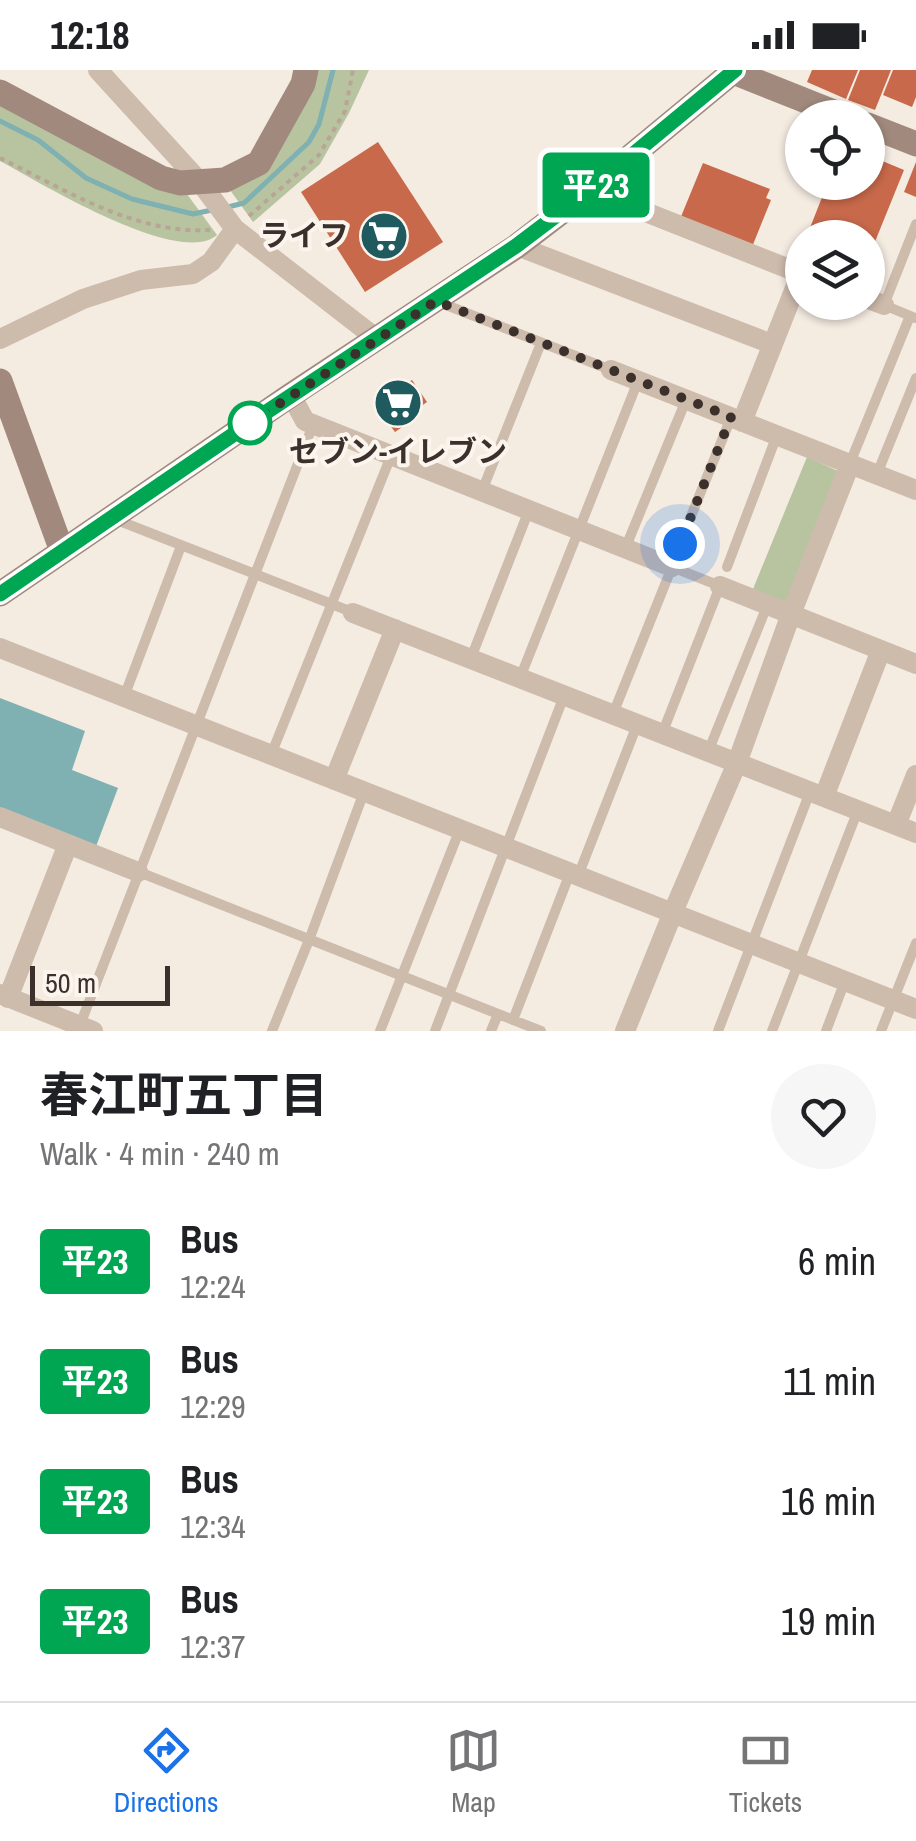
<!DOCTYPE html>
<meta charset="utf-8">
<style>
body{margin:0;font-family:"Archivo Narrow","Noto Sans JP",sans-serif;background:#f6f6f6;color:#202124;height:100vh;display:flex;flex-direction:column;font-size:38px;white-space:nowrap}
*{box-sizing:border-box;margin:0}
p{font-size:32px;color:#757577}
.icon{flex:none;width:55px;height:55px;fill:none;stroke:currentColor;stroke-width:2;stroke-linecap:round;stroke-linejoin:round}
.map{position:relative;height:961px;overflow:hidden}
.drawer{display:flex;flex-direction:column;background:#fff;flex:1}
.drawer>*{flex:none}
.badge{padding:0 20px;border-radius:8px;font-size:35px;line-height:65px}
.tools{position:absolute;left:785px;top:30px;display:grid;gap:20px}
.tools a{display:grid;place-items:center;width:100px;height:100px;border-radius:50%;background:#fff;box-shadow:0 2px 8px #0004;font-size:50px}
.scale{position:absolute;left:30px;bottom:25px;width:140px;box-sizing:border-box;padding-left:10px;border:5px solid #3b302b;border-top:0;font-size:28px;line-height:35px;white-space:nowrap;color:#3b302b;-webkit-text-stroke:8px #fbf5ee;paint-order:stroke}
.you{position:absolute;width:50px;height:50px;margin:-25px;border:8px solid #fff;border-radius:50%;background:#1a73e8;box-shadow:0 0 0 15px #1a73e833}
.map>.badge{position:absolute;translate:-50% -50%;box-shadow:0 0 0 5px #fff}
.round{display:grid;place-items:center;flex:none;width:105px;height:105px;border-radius:52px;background:#f6f6f6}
.headline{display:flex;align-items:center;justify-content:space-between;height:170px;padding:0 40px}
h1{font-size:48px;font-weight:700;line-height:75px}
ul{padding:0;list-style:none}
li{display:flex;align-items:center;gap:30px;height:120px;padding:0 40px}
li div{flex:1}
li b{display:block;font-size:38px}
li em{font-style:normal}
li .badge{min-width:110px;font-weight:700;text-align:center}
.status{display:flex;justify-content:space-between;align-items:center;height:70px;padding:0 50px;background:#fff;direction:ltr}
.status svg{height:28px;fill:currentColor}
.dock{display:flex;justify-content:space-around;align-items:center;height:140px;border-top:2px solid #e0e0e0;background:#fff;font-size:28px;color:#757577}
.dock a{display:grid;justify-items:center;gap:5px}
.dock .current{color:#1a73e8}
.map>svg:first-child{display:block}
.green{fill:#b8c4a0}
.water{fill:#7fb0b2}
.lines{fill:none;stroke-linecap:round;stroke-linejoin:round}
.stream{stroke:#7fb0b2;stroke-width:5}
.building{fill:#c8694b}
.path{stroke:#b9a596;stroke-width:4;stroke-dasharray:5 5;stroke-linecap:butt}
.lane{stroke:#cdbbac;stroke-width:10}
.street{stroke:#cdbbac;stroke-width:20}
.secondary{stroke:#a18a7d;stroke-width:25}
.line-casing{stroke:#fff;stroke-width:22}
.line{stroke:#00a651;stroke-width:15}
.walk{stroke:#3b302b;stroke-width:10;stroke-dasharray:0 18}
.stop-dot{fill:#fff;stroke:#00a651;stroke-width:5}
.labels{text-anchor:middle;stroke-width:8;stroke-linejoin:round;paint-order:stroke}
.poi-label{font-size:30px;font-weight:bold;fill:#3b302b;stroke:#fbf5ee;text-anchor:end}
</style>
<div class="status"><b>12:18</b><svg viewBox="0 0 49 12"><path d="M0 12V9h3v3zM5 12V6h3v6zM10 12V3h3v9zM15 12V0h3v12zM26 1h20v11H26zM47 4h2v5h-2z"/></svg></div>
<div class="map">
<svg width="916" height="961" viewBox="0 0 916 961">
<rect width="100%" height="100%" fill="#f4ebe1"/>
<!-- green -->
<path class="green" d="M 314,0 L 369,0 L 349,43 L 320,94 L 253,152 L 225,113 L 240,108 Z
M 0,28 L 184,120 L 217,165 C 179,198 39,112 0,91 Z
M 807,387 L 838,401 L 789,534 L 753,519 Z"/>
<!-- water -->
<path class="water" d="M 0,628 L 85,661 L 72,700 L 118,718 L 95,779 L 0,741 Z"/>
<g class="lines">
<!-- stream -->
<path class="stream" d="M 0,51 L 38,70 L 86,108 L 132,129 L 193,144 L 212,140
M 228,137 L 244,133 L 309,72 L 319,54 L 333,0"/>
</g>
<!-- building -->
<path class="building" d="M 812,0 L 858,0 L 846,29 L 807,12 Z
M 860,0 L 891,0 L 875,40 L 848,30 Z
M 893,0 L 916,0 L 916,27 L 912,37 L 883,25 Z
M 378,72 L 443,172 L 365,222 L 301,122 Z
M 868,85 L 904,100 L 868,189 L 868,168 L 806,168 L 828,112 L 868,112 Z
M 916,92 L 916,127 L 904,122 Z
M 703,93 L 770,119 L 766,128 L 771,130 L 752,177 L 680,149 Z
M 412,310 L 427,332 L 410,344 L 414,349 L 395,362 L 375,335 Z"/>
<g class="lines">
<!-- path -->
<path class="path" d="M 0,88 C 66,120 134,164 210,160
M 249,146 L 319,85 L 345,41 L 353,0"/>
<!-- lane -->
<path class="lane" d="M 436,231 L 611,300
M 915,248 L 884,235 L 916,154
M 850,393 L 910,246
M 877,404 L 916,308
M 482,421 L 541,273
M 117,450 L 352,542
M 680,473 L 731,348
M 625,479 L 686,330
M 727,497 L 777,365
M 471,588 L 529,440
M 520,608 L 638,311
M 124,627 L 181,476
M 613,644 L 672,497 L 720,516 L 662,664
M 708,682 L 767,536
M 271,685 L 391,386
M 139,802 L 541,961
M 578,806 L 637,655
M 513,950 L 570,803
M 80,955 L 313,355
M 272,961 L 309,870 L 364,722
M 380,961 L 460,759
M 435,961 L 564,626
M 491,961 L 498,944
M 718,961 L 810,722
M 772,961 L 858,740
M 826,961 L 845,911
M 881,961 L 916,873"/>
<!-- street -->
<path class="street" d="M 98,0 L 200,112 L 235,159 L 377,269
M 590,120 L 802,204
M 517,176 L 772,274
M 868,229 L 884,235
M 0,269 L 83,229 L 141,210 L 193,204 L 211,192 L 235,159
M 611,300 L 916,420
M 291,325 L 305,351 L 672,497
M 742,352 L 801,203
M 720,516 L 916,594
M 353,543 L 916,763
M 0,578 L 916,939
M 334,710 L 395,559
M 824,727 L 881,580
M 0,747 L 138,802
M 896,755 L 916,705
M 0,924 L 93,961
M 8,928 L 68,774
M 625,961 L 676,835 L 737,693 L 791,544 L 850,394"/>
<!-- secondary -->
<path class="secondary" d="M 733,2 L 849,48
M 0,22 L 161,108 L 180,113 L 225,110 L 259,93 L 303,14 L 306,0
M 868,55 L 916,74
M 0,311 L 62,481
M 0,524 L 291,325 L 517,176 L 590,120 L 735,0"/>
</g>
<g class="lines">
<!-- line casing -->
<g class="line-casing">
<path id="line" d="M 0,524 L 259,347 L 516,176 L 590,120 L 735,0"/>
</g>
<!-- line -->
<use href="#line" class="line"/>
<!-- walk -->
<path class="walk" d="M 250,353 L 436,231 L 731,347 L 680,474"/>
</g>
<!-- icons -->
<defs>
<g id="supermarket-disc" transform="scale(2.5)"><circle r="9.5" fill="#1f5a5e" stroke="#fbf5ee"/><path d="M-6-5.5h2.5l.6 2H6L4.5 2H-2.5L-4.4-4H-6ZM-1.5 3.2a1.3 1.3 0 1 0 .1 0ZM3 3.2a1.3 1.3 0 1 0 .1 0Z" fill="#fff"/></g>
</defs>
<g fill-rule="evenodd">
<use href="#supermarket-disc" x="384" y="166"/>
<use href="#supermarket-disc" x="398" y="333"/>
</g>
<!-- markers -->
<circle class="stop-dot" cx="250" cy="353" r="20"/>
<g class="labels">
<!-- poi labels -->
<g class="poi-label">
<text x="349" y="176">ライフ</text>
<text x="398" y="392" text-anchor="middle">セブン-イレブン</text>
</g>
</g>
</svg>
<div class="tools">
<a><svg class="icon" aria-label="locate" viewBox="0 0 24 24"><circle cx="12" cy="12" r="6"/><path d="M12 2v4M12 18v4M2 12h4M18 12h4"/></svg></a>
<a><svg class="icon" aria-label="layers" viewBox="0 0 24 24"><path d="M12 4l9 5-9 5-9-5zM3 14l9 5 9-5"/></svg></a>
</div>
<div class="scale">50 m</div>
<div class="you" style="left:680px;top:474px"></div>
<b class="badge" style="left:596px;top:115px;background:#00a651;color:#fff">平23</b>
</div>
<section class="drawer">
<div class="headline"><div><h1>春江町五丁目</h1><p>Walk · 4 min · 240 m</p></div><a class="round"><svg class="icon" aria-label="heart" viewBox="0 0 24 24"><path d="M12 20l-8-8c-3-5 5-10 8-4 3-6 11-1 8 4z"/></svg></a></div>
<ul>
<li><span class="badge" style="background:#00a651;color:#fff">平23</span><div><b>Bus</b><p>12:24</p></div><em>6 min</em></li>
<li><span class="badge" style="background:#00a651;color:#fff">平23</span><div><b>Bus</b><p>12:29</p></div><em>11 min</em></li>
<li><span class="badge" style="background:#00a651;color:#fff">平23</span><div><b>Bus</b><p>12:34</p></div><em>16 min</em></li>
<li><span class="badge" style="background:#00a651;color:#fff">平23</span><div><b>Bus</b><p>12:37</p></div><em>19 min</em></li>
</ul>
</section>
<nav class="dock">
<a class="current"><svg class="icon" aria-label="directions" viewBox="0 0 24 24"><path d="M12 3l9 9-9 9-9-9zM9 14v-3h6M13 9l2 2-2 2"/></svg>Directions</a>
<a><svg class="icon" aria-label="map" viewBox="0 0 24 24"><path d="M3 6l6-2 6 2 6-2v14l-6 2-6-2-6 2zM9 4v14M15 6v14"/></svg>Map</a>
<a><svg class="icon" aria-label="tickets" viewBox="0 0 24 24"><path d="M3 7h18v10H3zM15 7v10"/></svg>Tickets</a>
</nav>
